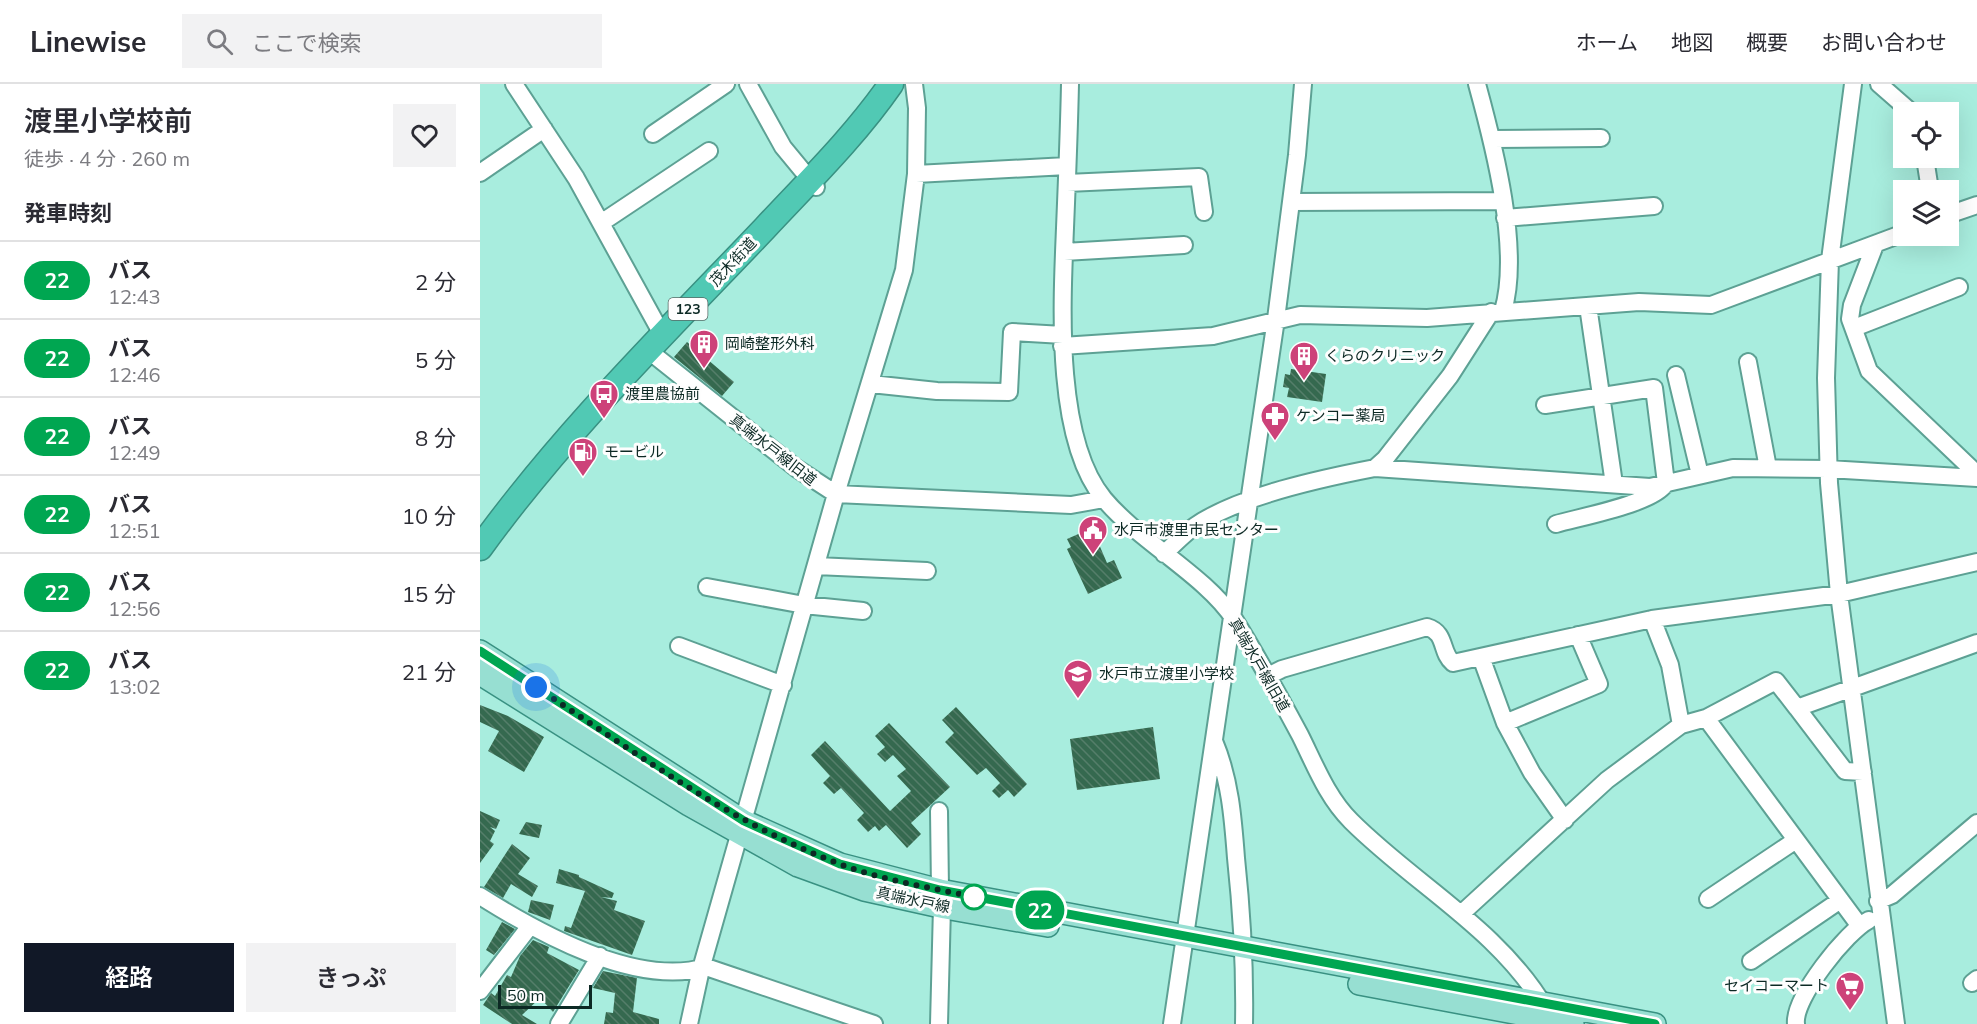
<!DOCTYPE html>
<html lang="ja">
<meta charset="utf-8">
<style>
body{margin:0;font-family:Mulish,"Noto Sans JP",sans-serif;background:#f2f2f3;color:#2b2b33;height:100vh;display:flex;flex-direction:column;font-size:22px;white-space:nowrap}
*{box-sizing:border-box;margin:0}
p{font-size:20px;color:#7c7c81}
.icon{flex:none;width:33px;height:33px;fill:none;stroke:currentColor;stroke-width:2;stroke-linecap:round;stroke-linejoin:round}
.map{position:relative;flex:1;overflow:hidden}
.drawer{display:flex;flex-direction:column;background:#fff;width:480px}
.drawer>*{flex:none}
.badge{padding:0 12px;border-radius:20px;font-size:21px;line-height:39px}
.tools{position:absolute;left:1413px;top:18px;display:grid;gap:12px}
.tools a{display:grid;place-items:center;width:66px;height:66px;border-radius:0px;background:#fff;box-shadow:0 6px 24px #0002;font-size:30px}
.scale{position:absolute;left:18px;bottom:15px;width:94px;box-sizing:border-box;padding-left:6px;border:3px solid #0c2924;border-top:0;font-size:16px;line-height:21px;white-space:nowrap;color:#0c2924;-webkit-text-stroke:4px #fefefe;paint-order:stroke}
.you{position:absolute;width:30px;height:30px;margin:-15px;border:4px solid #fff;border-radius:50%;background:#1a73e8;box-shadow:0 0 0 9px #1a73e833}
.map>.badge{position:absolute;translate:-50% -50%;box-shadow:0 0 0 3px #fff}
h2{padding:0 24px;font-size:22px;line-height:54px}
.round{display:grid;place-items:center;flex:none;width:63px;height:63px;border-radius:0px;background:#f2f2f3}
.summary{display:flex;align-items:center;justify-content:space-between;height:102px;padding:0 24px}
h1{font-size:28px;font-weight:600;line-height:45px}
.button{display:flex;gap:12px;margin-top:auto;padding:12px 24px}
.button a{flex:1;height:69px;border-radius:0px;background:#111827;color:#fff;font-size:24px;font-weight:600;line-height:69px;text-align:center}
.button a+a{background:#f2f2f3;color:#2b2b33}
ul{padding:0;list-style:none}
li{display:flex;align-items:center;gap:18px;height:78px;padding:0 24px;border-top:2px solid #e1e1e2}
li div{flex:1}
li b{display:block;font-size:22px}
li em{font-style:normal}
li .badge{min-width:66px;font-weight:700;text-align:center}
header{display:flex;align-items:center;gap:36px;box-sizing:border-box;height:84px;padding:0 30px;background:#fff;border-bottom:2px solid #e1e1e2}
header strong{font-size:28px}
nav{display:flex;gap:33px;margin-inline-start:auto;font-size:21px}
.search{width:420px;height:54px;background:#f2f2f3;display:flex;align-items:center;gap:15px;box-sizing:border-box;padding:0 21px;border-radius:0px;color:#7c7c81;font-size:22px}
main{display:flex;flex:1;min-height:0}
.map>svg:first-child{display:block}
.building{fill:url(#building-back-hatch)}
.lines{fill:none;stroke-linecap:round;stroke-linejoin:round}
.minor-casing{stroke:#5da194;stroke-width:20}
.major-casing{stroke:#399182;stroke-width:24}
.highway-casing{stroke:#399182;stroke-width:27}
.minor{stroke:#fff;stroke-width:16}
.major{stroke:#97dfd2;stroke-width:21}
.highway{stroke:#51c9b4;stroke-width:24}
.line-casing{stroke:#fff;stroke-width:14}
.line{stroke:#00a651;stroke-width:9}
.walk{stroke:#0c2924;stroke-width:6;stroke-dasharray:0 10.8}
.stop-dot{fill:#fff;stroke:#00a651;stroke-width:3}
.labels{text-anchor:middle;stroke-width:6;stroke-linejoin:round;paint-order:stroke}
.shield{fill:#fefefe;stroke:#556965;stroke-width:1.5}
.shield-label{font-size:14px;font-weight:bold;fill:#0c2924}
.street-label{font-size:15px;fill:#0c2924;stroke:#fefefe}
.poi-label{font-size:15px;fill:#0c2924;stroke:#fefefe;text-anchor:start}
</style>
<header>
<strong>Linewise</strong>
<div class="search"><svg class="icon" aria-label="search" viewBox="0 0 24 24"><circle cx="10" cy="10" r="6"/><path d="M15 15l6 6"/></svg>ここで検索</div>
<nav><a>ホーム</a><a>地図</a><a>概要</a><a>お問い合わせ</a></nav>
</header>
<main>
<section class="drawer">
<div class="summary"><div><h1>渡里小学校前</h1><p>徒歩 · 4 分 · 260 m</p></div><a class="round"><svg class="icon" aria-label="heart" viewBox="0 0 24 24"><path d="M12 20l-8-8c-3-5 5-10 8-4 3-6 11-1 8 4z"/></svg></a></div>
<h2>発車時刻</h2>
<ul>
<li><span class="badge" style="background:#00a651;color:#fff">22</span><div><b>バス</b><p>12:43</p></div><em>2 分</em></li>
<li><span class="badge" style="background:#00a651;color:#fff">22</span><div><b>バス</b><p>12:46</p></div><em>5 分</em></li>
<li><span class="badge" style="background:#00a651;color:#fff">22</span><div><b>バス</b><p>12:49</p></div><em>8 分</em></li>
<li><span class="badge" style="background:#00a651;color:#fff">22</span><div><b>バス</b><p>12:51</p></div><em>10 分</em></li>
<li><span class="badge" style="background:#00a651;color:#fff">22</span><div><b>バス</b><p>12:56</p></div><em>15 分</em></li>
<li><span class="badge" style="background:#00a651;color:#fff">22</span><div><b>バス</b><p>13:02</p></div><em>21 分</em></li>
</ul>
<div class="button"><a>経路</a><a>きっぷ</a></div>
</section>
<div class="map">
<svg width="1497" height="940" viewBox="0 0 1497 940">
<defs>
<pattern id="building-back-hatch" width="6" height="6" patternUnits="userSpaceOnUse" patternTransform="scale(1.5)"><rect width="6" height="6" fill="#35694f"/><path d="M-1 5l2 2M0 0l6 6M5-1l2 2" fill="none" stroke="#557e6a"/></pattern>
</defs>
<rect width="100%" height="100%" fill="#a8edde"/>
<!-- building -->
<path class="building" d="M 207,258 L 254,298 L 242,312 L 194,273 Z
M 811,285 L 846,290 L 842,318 L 807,313 L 809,304 L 803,303 L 805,290 L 810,291 Z
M 612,444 L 627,479 L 634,476 L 642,494 L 608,510 L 587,465 L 591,463 L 587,455 Z
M 0,621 L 28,632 L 64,653 L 44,688 L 8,667 L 19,647 L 0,638 Z
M 476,623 L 547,700 L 534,713 L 528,706 L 519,714 L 512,707 L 520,699 L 506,684 L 497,691 L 465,658 L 474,649 L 462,636 Z
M 409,639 L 470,703 L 431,739 L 441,750 L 427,764 L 406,741 L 399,747 L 395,742 L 388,748 L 377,736 L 384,729 L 361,704 L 354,710 L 343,699 L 350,692 L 331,671 L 345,657 L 410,727 L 431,707 L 417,692 L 426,685 L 413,671 L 405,678 L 397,670 L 405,663 L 395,652 Z
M 673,643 L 680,695 L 597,706 L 590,655 Z
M 0,727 L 20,736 L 16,745 L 10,743 L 15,747 L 10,757 L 14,760 L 0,779 Z
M 46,738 L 62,741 L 59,754 L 39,750 Z
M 32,760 L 50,774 L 38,790 L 58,802 L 52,813 L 31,800 L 23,814 L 4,803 Z
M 79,785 L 99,791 L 99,793 L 134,809 L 132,814 L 121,813 L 137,817 L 134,826 L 165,837 L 152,871 L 84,847 L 85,842 L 91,844 L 105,807 L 76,799 Z
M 51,816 L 74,821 L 70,836 L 48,828 Z
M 22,838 L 35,845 L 14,871 L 6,866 Z
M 53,856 L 69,863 L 67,869 L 99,886 L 73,928 L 60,914 L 42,931 L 57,940 L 32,940 L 3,921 L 11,909 L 15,912 L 27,891 L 31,893 L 40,872 Z
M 123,887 L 157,894 L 153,928 L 179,935 L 179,940 L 124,940 L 126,928 L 133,929 L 135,909 L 113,904 Z"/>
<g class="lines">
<!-- minor casing -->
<g class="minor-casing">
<path id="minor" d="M 34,0 L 96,94 L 183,252
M 268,0 L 303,63 L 336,103
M 590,0 C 589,48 587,96 585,144 C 582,218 574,355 624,415 C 659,457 726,492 754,535 C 778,573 799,612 820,651 C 835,681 847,713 871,737 C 935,801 1019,845 1066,925
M 997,0 C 1014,62 1041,166 1023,227
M 1373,0 L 1350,176 L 1346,294 L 1349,399 L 1359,510 L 1416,940
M 1399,0 L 1431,28
M 173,50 L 246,0
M 1012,55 L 1121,54
M 1445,74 L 1450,106
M 0,89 L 64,45
M 436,90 L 587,82
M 587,99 L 719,93 L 724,128
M 811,118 L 1023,117
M 1468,131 L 1497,121
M 1025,134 L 1174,122
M 121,139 L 229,67
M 1395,161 L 1372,221 L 1370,235 L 1389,287 L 1497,390
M 584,168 L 704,161
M 1108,222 L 1134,400
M 1374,244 L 1479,203
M 582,262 L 733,252 L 820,231 L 947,234 L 1159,218 L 1231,221 L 1424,149
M 169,267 L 316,384 L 356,410 L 591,421 L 624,415
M 1268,278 L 1288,384
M 1196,291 L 1220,391
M 391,300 L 457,307 L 529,308 L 532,248 L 583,251
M 1065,321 L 1174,304 L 1186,399 C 1176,419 1100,433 1076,440
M 895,384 L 905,375 L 970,292 L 1011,228
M 684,470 C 694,460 704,450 715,442 C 758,412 843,394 895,384 L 1170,403 L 1253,384 L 1348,385 L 1497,394
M 336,482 L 447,487
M 227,503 L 324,521 L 383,527
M 1172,535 L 1190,581 L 1201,641
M 199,562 L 303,601
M 1001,573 L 1025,639 L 1052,689 L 1085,736
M 788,592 L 802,585 L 947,543 C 967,549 960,568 973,579 L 1172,535 L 1359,510 L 1497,478
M 1317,624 L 1365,687 L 1383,688
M 1226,634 L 1296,597 L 1317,624 L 1497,559
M 1025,639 L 1119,600 L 1098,551
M 734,657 C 750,695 753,734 756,774 C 762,830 765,884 764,940
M 459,727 L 460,806
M 0,812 C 57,848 156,904 226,883 L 394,940
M 1228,815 L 1316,756
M 1398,817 L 1412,811 L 1497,739
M 981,830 L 1127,696 L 1201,641 L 1226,634 L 1379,841
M 1271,877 L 1359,817
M 1492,899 L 1497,895
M 0,907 L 50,842
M 79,940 L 120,872
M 209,940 L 221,885 L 356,410 L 424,186 L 436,90 L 437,24 L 434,0
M 459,940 L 462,823
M 692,940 L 796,235 L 817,71 L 823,0
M 1316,940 C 1313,914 1367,847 1389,836"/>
</g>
<!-- major casing -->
<g class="major-casing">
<path id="major" d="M 0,567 L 264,737 L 360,780 L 460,806 L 1175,940
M 0,590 L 209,721 L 318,782 L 384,806 L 465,824 L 568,842
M 879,900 L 1093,940"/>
</g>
<!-- highway casing -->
<g class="highway-casing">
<path id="highway" d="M 0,464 C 84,348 187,247 285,144 C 328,98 375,52 411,0"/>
</g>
<!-- minor -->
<use href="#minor" class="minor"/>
<!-- major -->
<use href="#major" class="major"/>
<!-- highway -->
<use href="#highway" class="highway"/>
</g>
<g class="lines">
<!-- line casing -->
<g class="line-casing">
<path id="line" d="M 0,567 L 264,737 L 360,780 L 460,806 L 1175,940"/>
</g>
<!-- line -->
<use href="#line" class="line"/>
<!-- walk -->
<path class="walk" d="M 56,603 C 153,667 248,737 357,779 C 401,796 448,803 494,813"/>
</g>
<!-- icons -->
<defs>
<g id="building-pin" transform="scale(1.5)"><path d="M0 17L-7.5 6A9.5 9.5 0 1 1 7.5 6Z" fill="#cd4279" stroke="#fefefe"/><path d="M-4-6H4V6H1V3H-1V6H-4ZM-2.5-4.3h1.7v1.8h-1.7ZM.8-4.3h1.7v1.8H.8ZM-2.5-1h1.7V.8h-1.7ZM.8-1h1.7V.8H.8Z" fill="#fff"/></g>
<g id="bus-pin" transform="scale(1.5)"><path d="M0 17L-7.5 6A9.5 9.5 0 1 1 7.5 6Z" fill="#cd4279" stroke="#fefefe"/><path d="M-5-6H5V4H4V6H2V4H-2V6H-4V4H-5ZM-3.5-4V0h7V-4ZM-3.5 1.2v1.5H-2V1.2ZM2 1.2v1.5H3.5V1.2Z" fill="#fff"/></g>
<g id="pharmacy-pin" transform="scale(1.5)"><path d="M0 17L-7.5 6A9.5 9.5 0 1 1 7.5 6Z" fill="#cd4279" stroke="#fefefe"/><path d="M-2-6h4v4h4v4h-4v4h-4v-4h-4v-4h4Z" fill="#fff"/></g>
<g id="fuel-pin" transform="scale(1.5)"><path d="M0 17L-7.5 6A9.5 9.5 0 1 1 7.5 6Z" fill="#cd4279" stroke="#fefefe"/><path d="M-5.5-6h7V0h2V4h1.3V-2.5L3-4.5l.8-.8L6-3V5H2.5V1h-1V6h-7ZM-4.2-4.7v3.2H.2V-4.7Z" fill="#fff"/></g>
<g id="civic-pin" transform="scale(1.5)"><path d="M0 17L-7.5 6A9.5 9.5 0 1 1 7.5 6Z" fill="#cd4279" stroke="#fefefe"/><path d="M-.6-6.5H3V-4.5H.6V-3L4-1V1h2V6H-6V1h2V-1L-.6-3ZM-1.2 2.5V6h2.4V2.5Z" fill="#fff"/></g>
<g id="school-pin" transform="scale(1.5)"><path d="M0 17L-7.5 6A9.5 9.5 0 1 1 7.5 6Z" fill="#cd4279" stroke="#fefefe"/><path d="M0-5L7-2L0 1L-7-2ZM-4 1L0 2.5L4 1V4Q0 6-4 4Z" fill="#fff"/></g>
<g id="supermarket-pin" transform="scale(1.5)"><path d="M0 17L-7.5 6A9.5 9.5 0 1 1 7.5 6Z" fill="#cd4279" stroke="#fefefe"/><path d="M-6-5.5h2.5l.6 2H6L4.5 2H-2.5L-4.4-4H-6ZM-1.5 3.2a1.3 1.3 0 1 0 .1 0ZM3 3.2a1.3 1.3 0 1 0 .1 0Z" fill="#fff"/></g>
</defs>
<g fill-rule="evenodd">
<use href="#building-pin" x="224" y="260"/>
<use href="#building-pin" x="824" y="272"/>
<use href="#bus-pin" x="124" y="310"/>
<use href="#pharmacy-pin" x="795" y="332"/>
<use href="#fuel-pin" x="103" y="368"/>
<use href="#civic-pin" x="613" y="446"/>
<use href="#school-pin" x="598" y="590"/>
<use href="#supermarket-pin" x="1370" y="902"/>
</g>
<!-- markers -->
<circle class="stop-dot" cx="494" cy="813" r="12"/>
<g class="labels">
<!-- shield labels -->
<rect class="shield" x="188.5" y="214" width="39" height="22" rx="4.5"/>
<g class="shield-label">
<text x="208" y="230">123</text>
</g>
<!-- street labels -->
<g class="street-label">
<text transform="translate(253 178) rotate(-47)" y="5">茂木街道</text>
<text transform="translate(293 366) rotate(38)" y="5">真端水戸線旧道</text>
<text transform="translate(779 581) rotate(60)" y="5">真端水戸線旧道</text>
<text transform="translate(433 816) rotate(12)" y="5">真端水戸線</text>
</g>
<!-- poi labels -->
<g class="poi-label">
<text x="245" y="265">岡崎整形外科</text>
<text x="845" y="277">くらのクリニック</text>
<text x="145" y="315">渡里農協前</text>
<text x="816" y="337">ケンコー薬局</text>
<text x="124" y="373">モービル</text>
<text x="634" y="451">水戸市渡里市民センター</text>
<text x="619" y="595">水戸市立渡里小学校</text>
<text x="1349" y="907" text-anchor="end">セイコーマート</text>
</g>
</g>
</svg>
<div class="tools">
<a><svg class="icon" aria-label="locate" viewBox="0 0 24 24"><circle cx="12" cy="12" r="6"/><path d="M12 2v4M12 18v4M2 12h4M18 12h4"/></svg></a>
<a><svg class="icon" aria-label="layers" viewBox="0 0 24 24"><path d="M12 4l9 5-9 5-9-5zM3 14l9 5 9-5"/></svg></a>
</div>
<div class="scale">50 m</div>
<div class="you" style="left:56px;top:603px"></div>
<b class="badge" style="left:560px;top:826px;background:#00a651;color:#fff">22</b>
</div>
</main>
